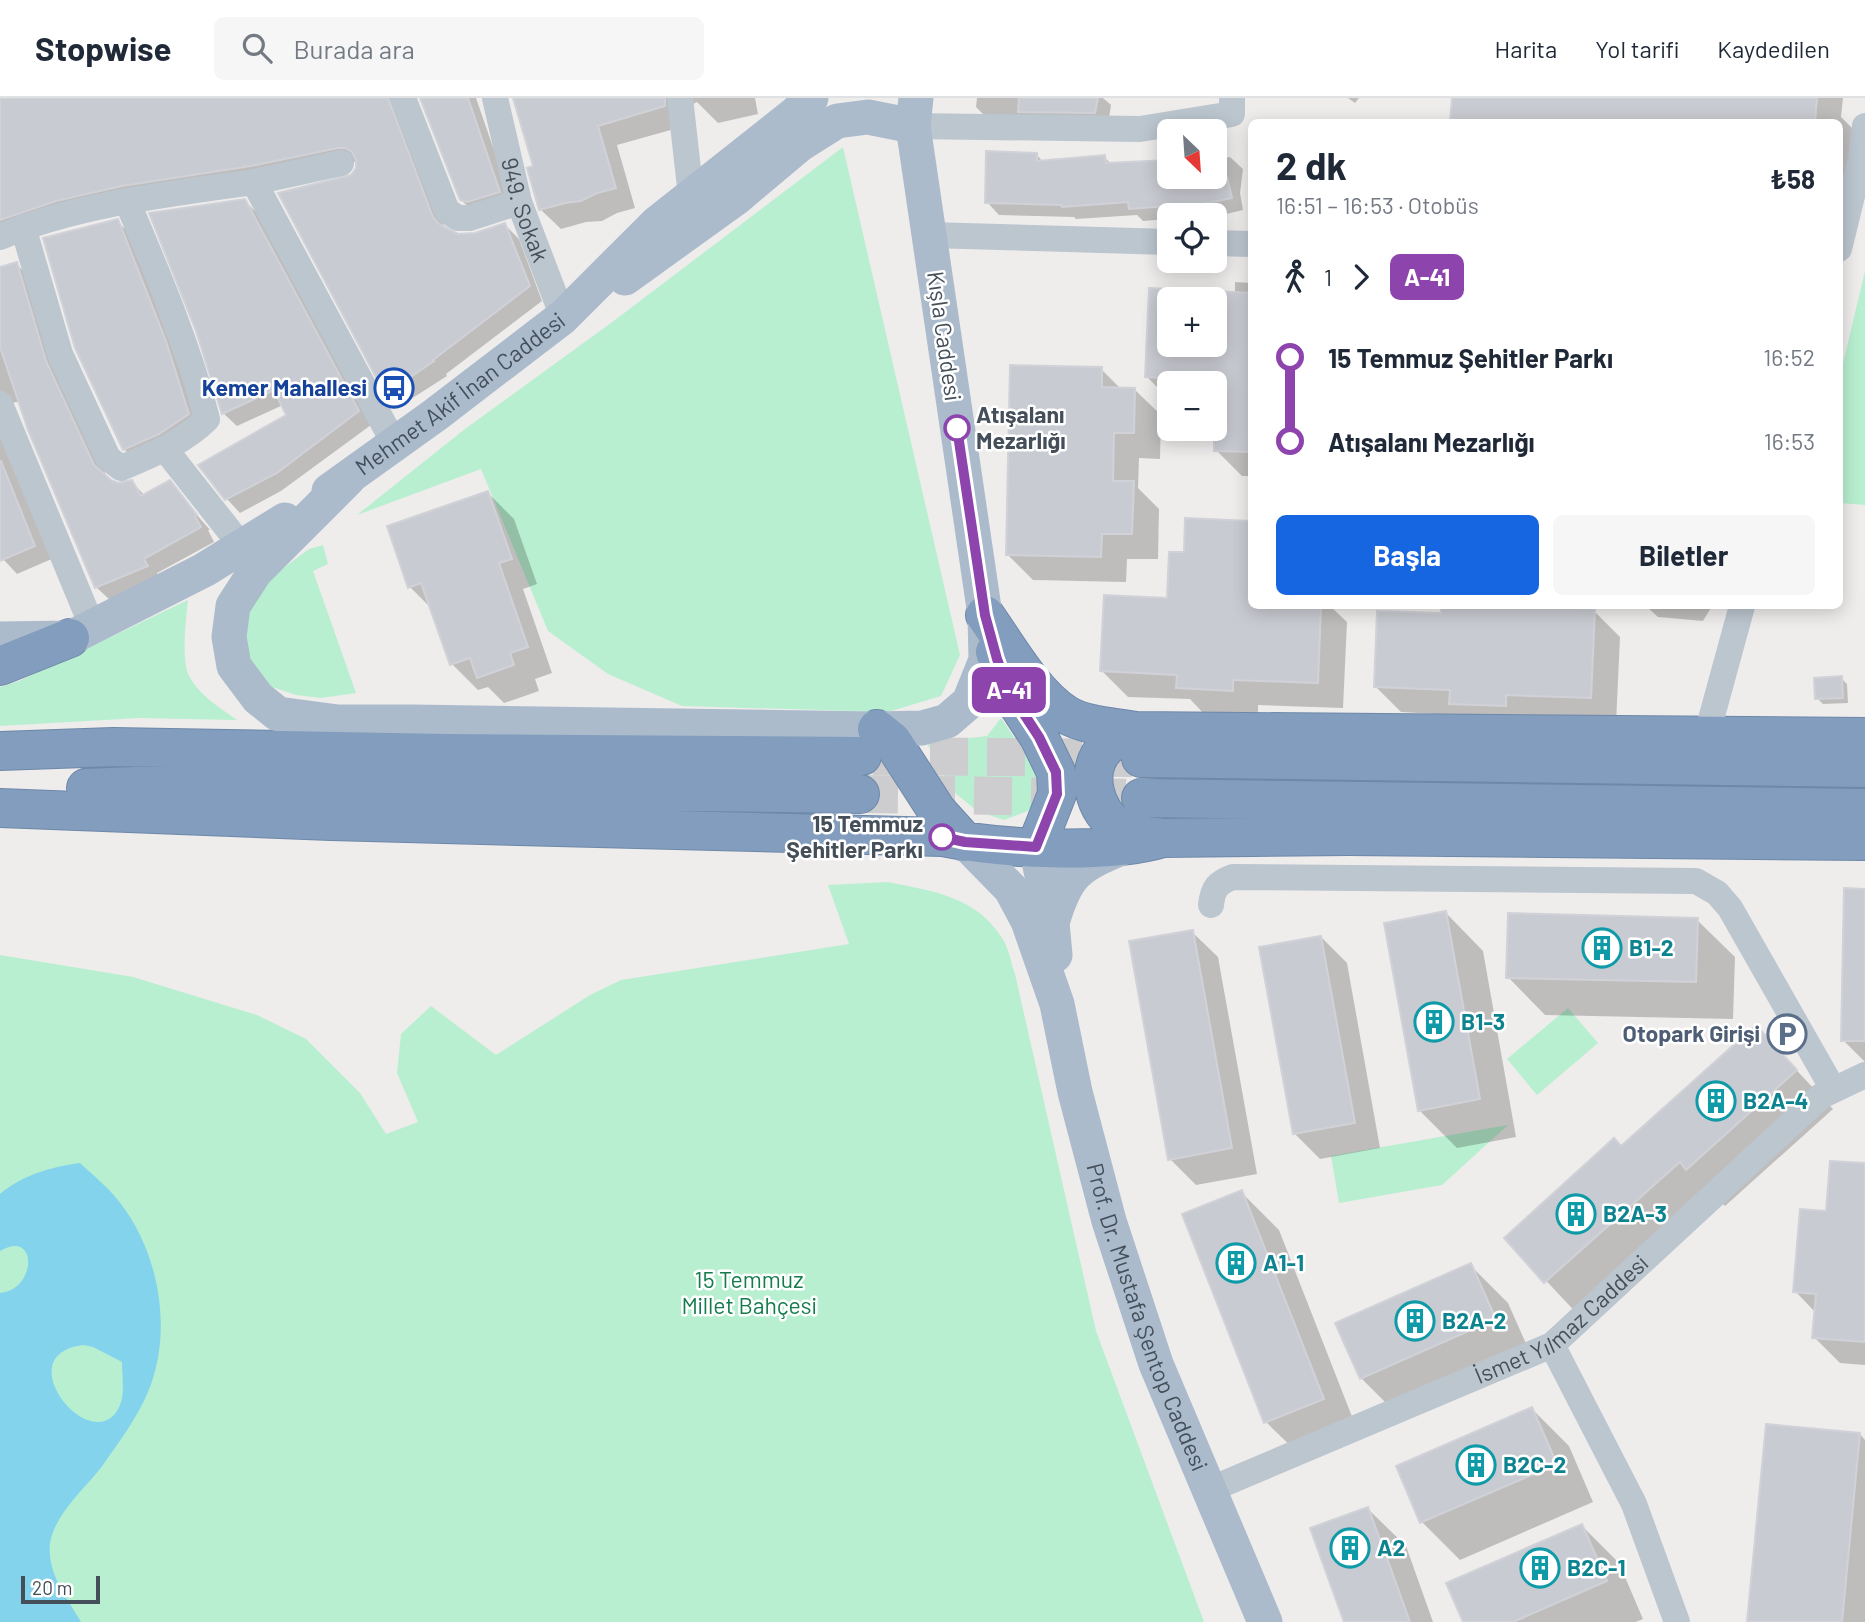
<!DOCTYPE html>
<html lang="tr">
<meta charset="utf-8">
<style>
body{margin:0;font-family:Barlow,sans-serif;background:#f6f6f7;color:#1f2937;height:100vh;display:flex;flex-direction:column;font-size:26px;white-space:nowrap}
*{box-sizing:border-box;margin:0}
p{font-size:23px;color:#747a83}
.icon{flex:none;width:38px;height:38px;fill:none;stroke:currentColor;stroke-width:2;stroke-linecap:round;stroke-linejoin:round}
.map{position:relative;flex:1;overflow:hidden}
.drawer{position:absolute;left:1248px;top:21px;width:595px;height:490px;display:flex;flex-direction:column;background:#fff;border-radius:10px;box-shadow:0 4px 18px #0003}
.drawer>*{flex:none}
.badge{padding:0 14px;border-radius:10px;font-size:24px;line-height:46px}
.needle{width:46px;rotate:155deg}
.tools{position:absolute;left:1157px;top:21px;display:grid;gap:14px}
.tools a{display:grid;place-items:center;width:70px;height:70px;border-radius:10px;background:#fff;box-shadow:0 4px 18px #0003;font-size:35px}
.scale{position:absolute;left:21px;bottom:18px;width:79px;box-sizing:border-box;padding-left:7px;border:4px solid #444f5a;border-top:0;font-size:19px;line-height:24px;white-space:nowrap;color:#444f5a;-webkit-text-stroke:5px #fff;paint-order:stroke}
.map>.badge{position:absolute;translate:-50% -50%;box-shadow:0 0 0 4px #fff}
.legs{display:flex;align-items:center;gap:10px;height:77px;padding:0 28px;font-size:23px}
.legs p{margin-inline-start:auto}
.summary{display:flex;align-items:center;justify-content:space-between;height:119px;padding:0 28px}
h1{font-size:38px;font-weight:700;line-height:52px}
.primary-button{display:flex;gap:14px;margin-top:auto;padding:14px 28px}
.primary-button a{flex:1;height:80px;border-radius:10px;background:#1566e0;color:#fff;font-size:28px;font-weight:700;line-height:80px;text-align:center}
.primary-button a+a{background:#f6f6f7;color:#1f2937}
ul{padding:0 28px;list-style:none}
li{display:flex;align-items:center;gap:24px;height:84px;font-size:26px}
li i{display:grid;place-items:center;width:10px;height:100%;margin:0 9px;background:currentColor}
li i::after{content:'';width:18px;height:18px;margin:-9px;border:5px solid;border-radius:50%;background:#fff}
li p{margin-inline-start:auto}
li:first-child i{background:linear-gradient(#0000 50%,currentColor 0)}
li:last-child i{background:linear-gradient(currentColor 50%,#0000 0)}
header{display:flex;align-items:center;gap:42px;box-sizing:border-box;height:98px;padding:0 35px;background:#fff;border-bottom:2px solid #e0e1e3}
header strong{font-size:33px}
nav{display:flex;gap:38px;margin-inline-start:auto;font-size:24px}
.search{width:490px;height:63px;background:#f6f6f7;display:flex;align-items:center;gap:18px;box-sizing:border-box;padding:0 24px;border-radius:10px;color:#747a83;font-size:26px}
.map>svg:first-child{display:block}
.green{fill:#b8efd0}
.water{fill:#84d3ed;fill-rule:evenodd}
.shadow{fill:#0003;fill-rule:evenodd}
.building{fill:#c9cbd2;stroke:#d0d2d8;stroke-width:2}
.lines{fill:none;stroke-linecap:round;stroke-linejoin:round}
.highway-tunnel{stroke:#cdcdcf;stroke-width:38;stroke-dasharray:38 19;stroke-linecap:butt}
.highway-casing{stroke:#6e88a9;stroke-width:40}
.minor{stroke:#bcc6cf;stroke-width:26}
.major{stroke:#abbbcc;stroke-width:35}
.highway{stroke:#829dbd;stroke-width:38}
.line-1-casing{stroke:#fff;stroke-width:16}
.line-1{stroke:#8e44ad;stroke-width:10}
.stop-1-dot{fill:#fff;stroke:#8e44ad;stroke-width:3.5}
.labels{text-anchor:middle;stroke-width:5;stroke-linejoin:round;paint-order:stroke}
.street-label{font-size:23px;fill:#444f5a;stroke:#fff}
.transit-label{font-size:23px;font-weight:bold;fill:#164399;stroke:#fff;text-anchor:end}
.stop-label{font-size:23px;font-weight:bold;fill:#444f5a;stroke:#fff;text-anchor:start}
.culture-label{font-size:23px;font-weight:bold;fill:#0d838f;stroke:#fff;text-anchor:start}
.service-label{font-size:23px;font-weight:bold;fill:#4e5e75;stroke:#fff;text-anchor:end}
.park-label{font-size:23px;fill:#147c4c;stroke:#fff}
</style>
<header>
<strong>Stopwise</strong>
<div class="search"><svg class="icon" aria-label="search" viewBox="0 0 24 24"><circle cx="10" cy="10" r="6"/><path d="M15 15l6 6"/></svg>Burada ara</div>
<nav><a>Harita</a><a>Yol tarifi</a><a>Kaydedilen</a></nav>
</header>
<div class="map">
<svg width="1865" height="1524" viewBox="0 0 1865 1524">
<rect width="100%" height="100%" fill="#efecec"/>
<!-- green -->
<path class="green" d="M 843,49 L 960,557 L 941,598 L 888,614 L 682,608 L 608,576 L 548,533 L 481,371 L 357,417 L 465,331 L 611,225 Z
M 1865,173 L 1865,407 L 1839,405 L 1839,282 Z
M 323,447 L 328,466 L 313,473 L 356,595 L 321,600 L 296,597 L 260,585 L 246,558 L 241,528 L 258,489 L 309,451 Z
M 188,502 C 186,521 181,562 189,578 C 199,597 220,610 237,622 L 139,620 L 0,628 L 0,589 L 19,583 Z
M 1001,620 L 1037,673 L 1041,695 L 1028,713 L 1004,722 L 977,713 L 954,694 L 927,645 L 987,638 Z
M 888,784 C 932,793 976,798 1002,840 C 1009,850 1011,865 1015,876 L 1096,1233 L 1204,1524 L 0,1524 L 0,857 L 133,879 L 257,917 L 306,941 L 360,995 L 386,1036 L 418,1024 L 397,975 L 401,936 L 431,908 L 496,957 L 590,897 L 621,882 L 849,846 L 828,787 Z
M 1568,910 L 1598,945 L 1537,997 L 1507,961 Z
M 1508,1027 L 1442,1087 L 1339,1105 L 1331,1058 Z"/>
<!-- water -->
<path class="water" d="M 80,1065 C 94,1078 110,1091 121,1106 C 160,1157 173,1235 148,1294 C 137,1320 119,1344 103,1367 C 85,1391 54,1416 50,1446 C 47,1476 67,1500 81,1524 L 0,1524 L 0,1195 C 37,1192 38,1130 0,1153 L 0,1096 C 22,1077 51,1069 80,1065 ZM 83,1247 L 93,1249 L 122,1264 C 122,1277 125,1295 120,1307 C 96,1365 4,1257 83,1247 Z"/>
<!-- shadow -->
<path class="shadow" d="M 23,0 L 409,0 L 402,21 L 445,131 L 458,138 L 475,137 L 505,127 L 519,141 L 542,203 L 446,276 L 447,278 L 400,308 L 387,295 L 352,79 L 357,71 L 358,63 L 0,140 L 0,32 Z
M 420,0 L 476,0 L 513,107 L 476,116 L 461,102 Z
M 515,0 L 755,0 L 758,16 L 718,25 L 697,4 L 691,7 L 685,28 L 617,47 L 635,110 L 617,115 L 602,123 L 586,124 L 561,131 L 540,111 L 535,70 Z
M 977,0 L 1103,0 L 1111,7 L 1108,27 L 989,22 L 976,9 Z
M 1348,0 L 1359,0 L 1355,5 Z
M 1453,0 L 1843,0 L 1841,19 L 1854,32 L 1850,86 L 1839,85 L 1839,89 L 1839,24 L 1452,24 Z
M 1036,56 L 1043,64 L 1104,59 L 1112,67 L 1169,62 L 1169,79 L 1214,79 L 1214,62 L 1230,59 L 1243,71 L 1240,95 L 1243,112 L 1214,119 L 1169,117 L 1169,121 L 1143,123 L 1137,117 L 1076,121 L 1074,119 L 999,117 L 987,104 Z
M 245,103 L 259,117 L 371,327 L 281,393 L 240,415 L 227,401 L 289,318 L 283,307 L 237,328 L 223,315 Z
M 117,123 L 130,136 L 201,329 L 137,364 L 122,349 Z
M 16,166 L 31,180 L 59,279 L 108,381 L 118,387 L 132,384 L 145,398 L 169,385 L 210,432 L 208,432 L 214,444 L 157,475 L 161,482 L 111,503 L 96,489 L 18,304 L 9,305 L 0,314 L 0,171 Z
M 1235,184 L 1251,185 L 1251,378 L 1242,378 L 1216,352 L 1214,285 L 1169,285 L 1169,301 L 1147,279 L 1150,192 L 1235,196 ZM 1169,201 L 1214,201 L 1214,247 L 1169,247 Z
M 1101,271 L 1121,291 L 1135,292 L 1161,317 L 1160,361 L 1139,360 L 1138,390 L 1159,411 L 1158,461 L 1127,461 L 1126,484 L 1033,482 L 1007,456 Z
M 0,330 L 54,460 L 17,476 L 3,461 L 0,454 Z
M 488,395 L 514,421 L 537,486 L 523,491 L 552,575 L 535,581 L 539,593 L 504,605 L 488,589 L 478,592 L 452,566 L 432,511 L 410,489 Z
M 1187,422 L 1251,425 L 1251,508 L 1330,508 L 1347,524 L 1343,610 L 1258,607 L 1258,618 L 1204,616 L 1190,601 L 1128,599 L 1102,573 L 1169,502 L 1185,456 Z
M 1443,508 L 1558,508 L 1558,512 L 1594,513 L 1620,539 L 1616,626 L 1401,614 L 1375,588 L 1442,517 Z
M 1646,508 L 1712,508 L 1703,523 L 1658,519 Z
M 1841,580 L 1847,586 L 1848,605 L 1823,606 L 1817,600 Z
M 1865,792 L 1865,964 L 1843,942 Z
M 1446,815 L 1483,853 L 1516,1039 L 1457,1050 L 1419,1012 Z
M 1697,822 L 1735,859 L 1733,921 L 1545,917 L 1508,879 Z
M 1192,834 L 1218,859 L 1257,1076 L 1196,1087 L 1170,1061 Z
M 1321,839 L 1347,865 L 1380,1050 L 1320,1061 L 1295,1036 Z
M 1756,929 L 1833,1011 L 1725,1108 L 1718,1101 L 1583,1222 L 1506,1140 L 1621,1050 Z
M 1865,1067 L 1865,1267 L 1840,1265 L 1814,1239 L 1816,1215 L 1795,1193 Z
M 1241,1094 L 1279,1132 L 1360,1339 L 1304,1361 L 1266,1324 Z
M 1470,1167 L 1508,1205 L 1532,1259 L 1399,1318 L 1361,1280 Z
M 1532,1311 L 1569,1348 L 1593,1404 L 1460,1462 L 1422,1424 L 1398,1369 Z
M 1860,1336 L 1865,1342 L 1865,1524 L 1748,1524 Z
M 1368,1411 L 1406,1448 L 1433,1524 L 1346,1524 Z
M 1582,1428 L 1619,1465 L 1643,1521 L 1636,1524 L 1465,1524 Z"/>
<!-- building -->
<path class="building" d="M 0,0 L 388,0 L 433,119 L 439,126 L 458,136 L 475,135 L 505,125 L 530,188 L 433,262 L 434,263 L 385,296 L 278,95 L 351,77 L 356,70 L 356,62 L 352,54 L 345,50 L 338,50 L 251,68 L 122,88 L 56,103 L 0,122 Z
M 420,0 L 468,0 L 500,94 L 467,104 L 460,102 Z
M 513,0 L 665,0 L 665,8 L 598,28 L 616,90 L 597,95 L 581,103 L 565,105 L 539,112 L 527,70 L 533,68 Z
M 1019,0 L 1098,0 L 1095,15 L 1018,14 Z
M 1452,0 L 1817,0 L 1815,24 L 1450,24 Z
M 986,53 L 1037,55 L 1037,63 L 1105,57 L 1106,65 L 1169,62 L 1169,79 L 1227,79 L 1232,100 L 1198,107 L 1199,110 L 1170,111 L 1169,108 L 1129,111 L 1128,104 L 1062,109 L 1061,107 L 985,105 Z
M 245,101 L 359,313 L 277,375 L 225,402 L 198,367 L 286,317 L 274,292 L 222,316 L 196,233 L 149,115 Z
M 118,121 L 166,243 L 189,316 L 159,336 L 123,352 L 75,250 L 43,140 Z
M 17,164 L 46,263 L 94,367 L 111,382 L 118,385 L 132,382 L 141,398 L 170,382 L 197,417 L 195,418 L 201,429 L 144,461 L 148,468 L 95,490 L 28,332 L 0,249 L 0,169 Z
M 1149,190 L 1169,191 L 1169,247 L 1214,247 L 1214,193 L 1251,195 L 1251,354 L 1214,353 L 1214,285 L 1207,285 L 1207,282 L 1145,279 Z
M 1010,267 L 1102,269 L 1102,289 L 1135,290 L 1134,335 L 1114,335 L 1113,383 L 1134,383 L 1132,436 L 1102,436 L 1101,459 L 1006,457 Z
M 1,363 L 35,448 L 0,463 L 0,364 Z
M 488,393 L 512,461 L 499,465 L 528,549 L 510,555 L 514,567 L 477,580 L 470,560 L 450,567 L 421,485 L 408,490 L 387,428 Z
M 1185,420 L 1251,423 L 1251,508 L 1321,508 L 1318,585 L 1233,582 L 1233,593 L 1176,590 L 1177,577 L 1100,573 L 1104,497 L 1167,500 L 1169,454 L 1184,454 Z
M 1441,508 L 1532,508 L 1595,511 L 1591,600 L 1506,597 L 1506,608 L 1449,606 L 1450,592 L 1374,589 L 1377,513 L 1441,515 Z
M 1842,578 L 1843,600 L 1815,601 L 1814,580 Z
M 1844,790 L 1865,791 L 1865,943 L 1841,943 Z
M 1446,813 L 1480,1001 L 1418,1013 L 1384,825 Z
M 1508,815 L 1698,820 L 1696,884 L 1506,880 Z
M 1193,832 L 1232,1050 L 1168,1062 L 1129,843 Z
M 1321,838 L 1355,1025 L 1293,1036 L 1259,849 Z
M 1756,927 L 1797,972 L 1686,1072 L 1680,1064 L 1544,1185 L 1504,1140 L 1614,1040 L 1621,1048 Z
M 1830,1063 L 1865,1065 L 1865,1244 L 1812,1240 L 1816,1196 L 1793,1194 L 1800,1111 L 1826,1113 Z
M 1242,1092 L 1324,1301 L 1264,1325 L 1182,1116 Z
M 1471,1165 L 1496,1221 L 1360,1281 L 1335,1225 Z
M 1532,1309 L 1557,1366 L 1420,1425 L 1396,1368 Z
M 1766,1326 L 1860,1335 L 1842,1524 L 1747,1524 Z
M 1368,1409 L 1391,1471 L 1410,1524 L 1344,1524 L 1310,1430 Z
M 1582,1426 L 1607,1483 L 1513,1524 L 1463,1524 L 1446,1485 Z"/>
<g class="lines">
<!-- highway-tunnel -->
<path class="highway-tunnel" d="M 873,658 L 1132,660
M 860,696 L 1141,700"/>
<!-- highway casing -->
<g class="highway-casing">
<path id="highway" d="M 985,517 C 1007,548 1034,597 1067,617 C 1086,628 1114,629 1135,633 L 1865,639
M 995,554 L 1009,593 L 1039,639 L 1056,674 L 1057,696 L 1036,749
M 0,568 L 70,540
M 877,631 L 892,643 L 937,713 L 965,744
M 1135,633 C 1126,637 1113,642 1106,649 C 1083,672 1094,715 1120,730 C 1134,738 1148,738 1163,740 L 1349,738 L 1865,743
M 0,653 L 113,649 L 447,655 L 862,658
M 1141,660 L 1865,670
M 86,690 L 160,687 L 860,696
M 1141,700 L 1865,710
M 0,710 L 331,723 L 942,739 C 1001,751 1105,757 1163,740"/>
</g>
<!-- minor -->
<g class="minor">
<path d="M 403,0 L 447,113 L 458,120 L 470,120 L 519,104"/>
<path id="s1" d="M 495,0 L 519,104 L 563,219"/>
<path d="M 680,0 L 691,98"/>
<path d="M 913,28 L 1140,31 L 1232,16 L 1232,0"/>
<path d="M 254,84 L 341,65"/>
<path d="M 23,129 L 60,256 L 108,360 L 121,370 C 151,357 183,345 207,321 C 188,246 157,174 127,103"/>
<path d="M 929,137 L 1169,144"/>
<path d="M 0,139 C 76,106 172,96 254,84 L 395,347"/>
<path d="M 1214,145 L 1251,146"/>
<path d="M 1839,151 L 1861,61 L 1865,28"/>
<path d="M 0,306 L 92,528"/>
<path d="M 165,351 L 243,450"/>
<path d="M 1707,636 L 1742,508"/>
<path d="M 1211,807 C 1213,790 1217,785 1233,779 L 1696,783 L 1717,795 L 1730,810 L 1833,991"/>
<path d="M 1552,1247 L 1634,1406 L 1677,1524"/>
<path id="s2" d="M 1209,1392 L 1552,1247 L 1821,998 L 1865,977"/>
</g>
<!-- major -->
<g class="major">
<path d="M 625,180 L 736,100 L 799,47 L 837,23 L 868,19 L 913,28"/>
<path d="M 348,381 L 255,474 L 233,508 L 229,539 L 234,568 L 258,600 L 278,616 L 338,624 L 413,624 L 877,631 L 922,630 L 947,623 L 969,604 L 986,562 L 985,517 L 913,28 L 916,0"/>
<path id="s3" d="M 329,393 L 435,317 L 563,219 L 656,126 L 795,16 L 811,0"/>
<path d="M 0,541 L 70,540 L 204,472 L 285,422"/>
<path id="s4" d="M 965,744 L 1011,791 L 1028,823 L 1057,906 L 1075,994 L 1109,1123 L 1156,1266 L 1265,1524"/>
<path d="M 1036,749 L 1052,825 L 1055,857"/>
<path d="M 1052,825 C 1066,776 1077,768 1124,749"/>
</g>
<!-- highway -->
<use href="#highway" class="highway"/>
</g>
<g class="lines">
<!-- line-1 casing -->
<g class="line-1-casing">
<path id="line-1" d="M 942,739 L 965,744 L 1036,749 L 1057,696 L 1056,674 L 1039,639 L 1009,593 L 997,561 L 985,517 L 957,330"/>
</g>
<!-- line-1 -->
<use href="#line-1" class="line-1"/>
</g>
<!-- icons -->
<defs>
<g id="bus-ring" transform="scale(2.0125)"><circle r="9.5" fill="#fff" stroke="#1a4fb4" stroke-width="1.5"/><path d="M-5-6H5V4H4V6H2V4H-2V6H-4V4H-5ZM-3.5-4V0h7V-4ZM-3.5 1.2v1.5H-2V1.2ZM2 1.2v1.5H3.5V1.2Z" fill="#1a4fb4"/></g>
<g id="building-ring" transform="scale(2.0125)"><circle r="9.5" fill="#fff" stroke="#0f9aa8" stroke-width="1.5"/><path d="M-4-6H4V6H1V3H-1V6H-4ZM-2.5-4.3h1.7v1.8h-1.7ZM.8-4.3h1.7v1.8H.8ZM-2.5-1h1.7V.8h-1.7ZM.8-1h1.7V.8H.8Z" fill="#0f9aa8"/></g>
<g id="parking-ring" transform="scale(2.0125)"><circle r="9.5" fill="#fff" stroke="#5c6f8a" stroke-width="1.5"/><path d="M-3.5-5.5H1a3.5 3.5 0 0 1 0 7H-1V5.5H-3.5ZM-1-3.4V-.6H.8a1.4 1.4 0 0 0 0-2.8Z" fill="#5c6f8a"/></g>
</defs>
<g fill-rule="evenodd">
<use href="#bus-ring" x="394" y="290"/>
<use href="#building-ring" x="1602" y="850"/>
<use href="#building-ring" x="1434" y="924"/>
<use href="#parking-ring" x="1787" y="936"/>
<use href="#building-ring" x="1716" y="1003"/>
<use href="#building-ring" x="1576" y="1116"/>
<use href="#building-ring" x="1236" y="1165"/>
<use href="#building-ring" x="1415" y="1223"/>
<use href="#building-ring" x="1476" y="1367"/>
<use href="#building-ring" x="1350" y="1450"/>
<use href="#building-ring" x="1540" y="1470"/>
</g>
<!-- markers -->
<g class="stop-1-dot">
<circle cx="957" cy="330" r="12"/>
<circle cx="942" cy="739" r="12"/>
</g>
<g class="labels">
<!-- street labels -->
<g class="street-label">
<text dy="8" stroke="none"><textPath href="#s1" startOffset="116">949. Sokak</textPath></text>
<text transform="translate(944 238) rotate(82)" y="8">Kışla Caddesi</text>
<text dy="8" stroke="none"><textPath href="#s3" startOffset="163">Mehmet Akif İnan Caddesi</textPath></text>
<text dy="8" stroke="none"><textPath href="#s4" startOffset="516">Prof. Dr. Mustafa Şentop Caddesi</textPath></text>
<text dy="8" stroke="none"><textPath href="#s2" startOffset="394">İsmet Yılmaz Caddesi</textPath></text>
</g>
<!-- transit labels -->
<g class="transit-label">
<text x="367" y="298">Kemer Mahallesi</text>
</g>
<!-- stop labels -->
<g class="stop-label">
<text x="976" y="325">Atışalanı<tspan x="976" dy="26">Mezarlığı</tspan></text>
<text x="923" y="734" text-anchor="end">15 Temmuz<tspan x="923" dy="26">Şehitler Parkı</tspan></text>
</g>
<!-- culture labels -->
<g class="culture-label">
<text x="1629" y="858">B1-2</text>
<text x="1461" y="932">B1-3</text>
<text x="1743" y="1011">B2A-4</text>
<text x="1603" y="1124">B2A-3</text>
<text x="1263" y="1173">A1-1</text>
<text x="1442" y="1231">B2A-2</text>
<text x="1503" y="1375">B2C-2</text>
<text x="1377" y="1458">A2</text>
<text x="1567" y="1478">B2C-1</text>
</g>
<!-- service labels -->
<g class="service-label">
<text x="1760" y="944">Otopark Girişi</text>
</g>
<!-- park labels -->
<g class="park-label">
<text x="749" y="1190">15 Temmuz<tspan x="749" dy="26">Millet Bahçesi</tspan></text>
</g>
</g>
</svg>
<div class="tools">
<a><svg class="needle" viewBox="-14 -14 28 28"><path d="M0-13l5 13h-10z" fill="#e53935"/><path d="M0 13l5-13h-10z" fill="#747a83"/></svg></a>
<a><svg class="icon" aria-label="locate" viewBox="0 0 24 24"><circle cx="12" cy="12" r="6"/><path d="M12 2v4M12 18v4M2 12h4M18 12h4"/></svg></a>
<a>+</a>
<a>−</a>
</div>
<div class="scale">20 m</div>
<b class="badge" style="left:1009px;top:592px;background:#8e44ad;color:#fff">A-41</b>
<section class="drawer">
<div class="summary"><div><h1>2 dk</h1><p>16:51 – 16:53 · Otobüs</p></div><b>₺58</b></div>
<div class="legs"><svg class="icon" aria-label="walk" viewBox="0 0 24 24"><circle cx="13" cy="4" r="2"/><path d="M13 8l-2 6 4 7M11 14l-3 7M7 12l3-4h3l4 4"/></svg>1<svg class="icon" aria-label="forward" viewBox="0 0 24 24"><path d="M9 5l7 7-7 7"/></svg><b class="badge" style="background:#8e44ad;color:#fff">A-41</b></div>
<ul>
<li><i style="color:#8e44ad"></i><b>15 Temmuz Şehitler Parkı</b><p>16:52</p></li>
<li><i style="color:#8e44ad"></i><b>Atışalanı Mezarlığı</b><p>16:53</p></li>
</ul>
<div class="primary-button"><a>Başla</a><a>Biletler</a></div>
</section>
</div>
